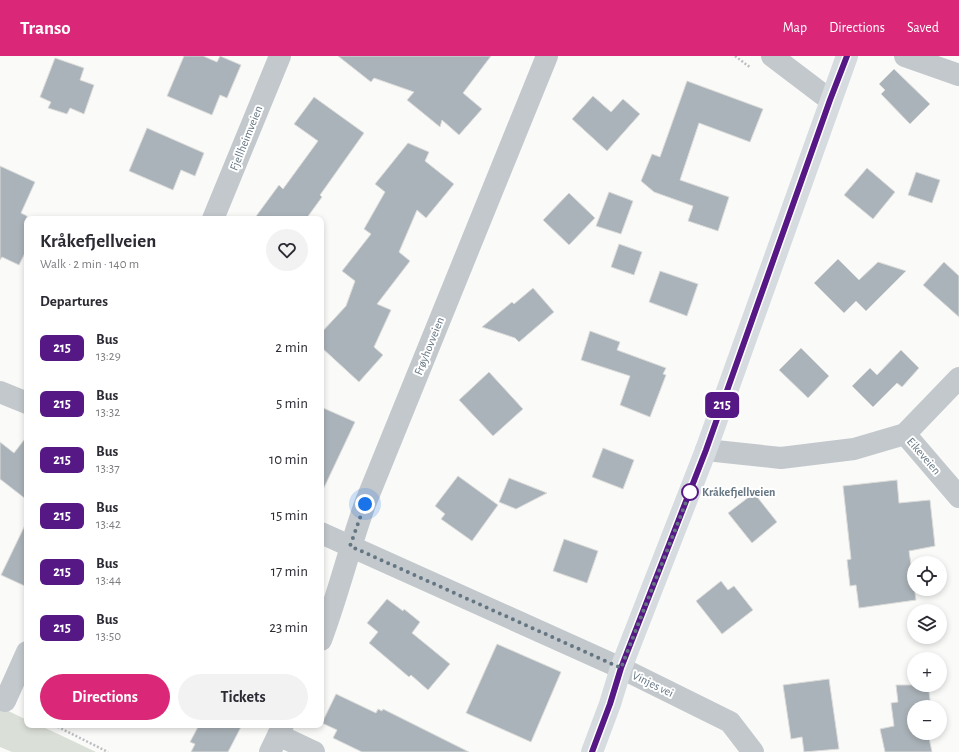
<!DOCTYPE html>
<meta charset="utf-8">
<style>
body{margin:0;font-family:"Alegreya Sans",sans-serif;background:#f2f2f3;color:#2b2b33;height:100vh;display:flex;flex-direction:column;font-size:15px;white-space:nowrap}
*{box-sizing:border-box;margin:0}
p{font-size:13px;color:#7c7c81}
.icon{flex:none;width:22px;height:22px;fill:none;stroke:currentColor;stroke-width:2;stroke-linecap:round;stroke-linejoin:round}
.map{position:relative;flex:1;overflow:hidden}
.sheet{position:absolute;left:24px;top:160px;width:300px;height:512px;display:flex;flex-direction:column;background:#fff;border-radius:8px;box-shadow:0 2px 6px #0003}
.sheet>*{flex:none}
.badge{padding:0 8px;border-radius:6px;font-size:14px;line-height:26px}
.tools{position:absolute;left:907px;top:500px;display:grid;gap:8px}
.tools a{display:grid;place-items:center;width:40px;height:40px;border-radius:50%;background:#fff;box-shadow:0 2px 6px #0003;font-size:20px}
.you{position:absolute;width:20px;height:20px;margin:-10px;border:3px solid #fff;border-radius:50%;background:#1a73e8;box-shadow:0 0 0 6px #1a73e833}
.map>.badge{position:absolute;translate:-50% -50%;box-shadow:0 0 0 2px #fff}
h2{padding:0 16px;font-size:15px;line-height:36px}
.round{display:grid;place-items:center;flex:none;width:42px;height:42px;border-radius:21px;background:#f2f2f3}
.head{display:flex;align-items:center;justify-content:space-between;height:68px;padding:0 16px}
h1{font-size:19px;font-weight:600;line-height:30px}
.action{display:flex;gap:8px;margin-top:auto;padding:8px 16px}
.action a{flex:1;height:46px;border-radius:24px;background:#db2777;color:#fff;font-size:16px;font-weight:600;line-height:46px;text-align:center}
.action a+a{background:#f2f2f3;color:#2b2b33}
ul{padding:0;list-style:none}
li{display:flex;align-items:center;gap:12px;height:56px;padding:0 16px}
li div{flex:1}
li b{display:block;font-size:15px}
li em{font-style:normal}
li .badge{min-width:44px;font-weight:700;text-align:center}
header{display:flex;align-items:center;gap:24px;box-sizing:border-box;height:56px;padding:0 20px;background:#db2777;color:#fff}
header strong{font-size:19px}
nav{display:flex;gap:22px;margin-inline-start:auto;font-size:14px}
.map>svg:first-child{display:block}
.green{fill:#dadfd7}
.building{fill:#aab3b9;stroke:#dcdcda}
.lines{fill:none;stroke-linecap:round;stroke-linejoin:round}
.path{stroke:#bbbfc2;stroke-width:2.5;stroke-dasharray:2 2;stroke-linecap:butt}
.minor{stroke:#c3c8cc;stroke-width:22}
.major{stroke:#d6dbdf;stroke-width:22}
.line-casing{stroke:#fff;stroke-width:9}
.line{stroke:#561885;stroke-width:6}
.walk{stroke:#657683;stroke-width:4;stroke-dasharray:0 7.2}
.stop-dot{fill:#fff;stroke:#561885;stroke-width:2}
.labels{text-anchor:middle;stroke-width:4;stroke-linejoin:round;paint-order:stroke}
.street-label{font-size:12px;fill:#657683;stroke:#fff}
.stop-label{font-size:12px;font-weight:bold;fill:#657683;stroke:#fff;text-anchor:start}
</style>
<header>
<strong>Transo</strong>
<nav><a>Map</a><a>Directions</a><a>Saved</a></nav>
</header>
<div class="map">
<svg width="959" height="696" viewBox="0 0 959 696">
<rect width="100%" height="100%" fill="#fafaf8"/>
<!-- green -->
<path class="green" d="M 0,651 L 27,664 L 27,669 L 39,669 L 96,696 L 12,696 L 0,691 Z"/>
<!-- building -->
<path class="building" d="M 184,0 L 203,0 L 217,6 L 220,0 L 241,9 L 227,42 L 220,39 L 212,59 L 167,40 Z
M 338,0 L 491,0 L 463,37 L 482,53 L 459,79 L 442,64 L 440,71 L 407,44 L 414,36 L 374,22 L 371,26 Z
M 55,2 L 84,12 L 80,24 L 94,29 L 84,58 L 70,52 L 67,58 L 48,52 L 51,46 L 40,41 Z
M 894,13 L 930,48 L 910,68 L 881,38 L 885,34 L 879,28 Z
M 687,25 L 763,53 L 750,86 L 699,67 L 680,124 L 729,141 L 718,175 L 688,165 L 693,150 L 654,136 L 641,125 L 652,98 L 660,101 Z
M 593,40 L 611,56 L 623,43 L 640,58 L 607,95 L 572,63 Z
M 314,41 L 364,77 L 320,139 L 322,141 L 306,163 L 254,163 L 279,129 L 283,133 L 318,85 L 294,68 Z
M 147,72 L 204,97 L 195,120 L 181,114 L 173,134 L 129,115 Z
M 408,87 L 429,96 L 425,105 L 454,128 L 426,162 L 417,154 L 399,196 L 410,205 L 377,248 L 391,254 L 374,291 L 383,299 L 359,326 L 321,291 L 321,277 L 346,250 L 355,225 L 342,215 L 371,178 L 364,173 L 385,136 L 375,128 Z
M 0,110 L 35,126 L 21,157 L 27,160 L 27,193 L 19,209 L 2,201 L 0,204 Z
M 867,112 L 895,136 L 873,163 L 844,139 Z
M 916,116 L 940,124 L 932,147 L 908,139 Z
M 609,136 L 633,145 L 621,178 L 596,170 Z
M 569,137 L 595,162 L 569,189 L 543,164 Z
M 619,188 L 642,196 L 634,219 L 611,211 Z
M 838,203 L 859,224 L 878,206 L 906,215 L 866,255 L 856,245 L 844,257 L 814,227 Z
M 944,206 L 959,220 L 959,261 L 923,229 Z
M 660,215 L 698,228 L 687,260 L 649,246 Z
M 533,232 L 554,256 L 519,286 L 515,282 L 482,271 L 512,246 L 514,248 Z
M 590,275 L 620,286 L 617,294 L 666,312 L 663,318 L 666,319 L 650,361 L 620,349 L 630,320 L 581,304 Z
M 801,292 L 829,320 L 808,342 L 779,314 Z
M 901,294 L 919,312 L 902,331 L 897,327 L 873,351 L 852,330 L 870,312 L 877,319 Z
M 489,316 L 523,353 L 493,380 L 459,344 Z
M 321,351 L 355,366 L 321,438 Z
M 27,380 L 27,444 L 0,423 L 0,386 L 14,397 Z
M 603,392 L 634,404 L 623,433 L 592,421 Z
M 458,420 L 498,449 L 472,485 L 441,463 L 445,458 L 435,450 Z
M 509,422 L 547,437 L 516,453 L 499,446 Z
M 897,424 L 899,447 L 930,444 L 935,490 L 909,495 L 916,544 L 859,552 L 856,529 L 850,530 L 847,504 L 851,503 L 843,430 Z
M 754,437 L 777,466 L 752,487 L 728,457 Z
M 27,465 L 27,531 L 1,519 Z
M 564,483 L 598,495 L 587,527 L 553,515 Z
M 721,525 L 728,534 L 734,530 L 753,554 L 722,578 L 696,545 Z
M 387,543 L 403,555 L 404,553 L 420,566 L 412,577 L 450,608 L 428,634 L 411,619 L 409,621 L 369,587 L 378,576 L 367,567 Z
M 497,588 L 561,616 L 531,686 L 466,657 Z
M 829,623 L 839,693 L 804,696 L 802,681 L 791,683 L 783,629 Z
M 896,629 L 928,629 L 931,651 L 914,651 L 914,677 L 928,677 L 932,696 L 885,696 L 880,673 L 894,670 L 891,647 L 898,646 Z
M 336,638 L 376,657 L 378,653 L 382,655 L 383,653 L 469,696 L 362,696 L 333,682 L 337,674 L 322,667 Z
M 199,669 L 242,669 L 228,696 L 191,696 L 195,688 L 190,686 Z"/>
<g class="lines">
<!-- path -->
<path class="path" d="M 735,0 L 751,12
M 54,669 L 108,696"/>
<!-- minor -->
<path class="minor" d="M 772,0 L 830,44
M 905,0 L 959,19
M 213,163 L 280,0
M 0,336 L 27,347
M 905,378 L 959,441
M 706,394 L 781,402 L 854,393 L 905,378 L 959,322
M 321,477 L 621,612 L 730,666 L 753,696
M 321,584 C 338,539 349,493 365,448 L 547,0
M 5,645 L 27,596
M 278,679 L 314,696
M 270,696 L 283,669"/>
<!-- major -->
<path class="major" d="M 592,696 L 610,648 L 621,612 L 706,394 L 847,0"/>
</g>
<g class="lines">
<!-- line casing -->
<g class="line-casing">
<path id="line" d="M 592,696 L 610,648 L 621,612 L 706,394 L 830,44 L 847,0"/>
</g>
<!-- line -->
<use href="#line" class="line"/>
<!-- walk -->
<path class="walk" d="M 365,448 L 350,490 L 621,612 L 690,436"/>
</g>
<!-- markers -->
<circle class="stop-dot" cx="690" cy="436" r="8"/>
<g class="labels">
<!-- street labels -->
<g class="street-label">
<text transform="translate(246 82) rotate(-68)" y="4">Fjellheimveien</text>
<text transform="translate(429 290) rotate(-68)" y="4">Frøyhovveien</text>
<text transform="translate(924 400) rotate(49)" y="4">Eikeveien</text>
<text transform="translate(653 628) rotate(26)" y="4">Vinjes vei</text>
</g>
<!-- stop labels -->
<g class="stop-label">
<text x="702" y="440">Kråkefjellveien</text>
</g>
</g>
</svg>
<div class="tools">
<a><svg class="icon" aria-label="locate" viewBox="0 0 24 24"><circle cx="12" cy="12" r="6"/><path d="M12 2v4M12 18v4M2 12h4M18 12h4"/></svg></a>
<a><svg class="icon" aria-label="layers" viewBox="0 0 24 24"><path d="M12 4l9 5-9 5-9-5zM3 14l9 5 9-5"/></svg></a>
<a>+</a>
<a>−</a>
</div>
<div class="you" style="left:365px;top:448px"></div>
<b class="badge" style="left:722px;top:349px;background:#561885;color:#fff">215</b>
<section class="sheet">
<div class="head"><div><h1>Kråkefjellveien</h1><p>Walk · 2 min · 140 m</p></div><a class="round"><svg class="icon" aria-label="heart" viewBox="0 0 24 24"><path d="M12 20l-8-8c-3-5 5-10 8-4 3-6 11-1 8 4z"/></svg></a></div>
<h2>Departures</h2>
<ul>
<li><span class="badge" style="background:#561885;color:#fff">215</span><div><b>Bus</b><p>13:29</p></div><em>2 min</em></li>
<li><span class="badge" style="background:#561885;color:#fff">215</span><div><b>Bus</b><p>13:32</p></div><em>5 min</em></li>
<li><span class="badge" style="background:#561885;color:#fff">215</span><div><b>Bus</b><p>13:37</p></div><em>10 min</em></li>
<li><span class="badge" style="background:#561885;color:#fff">215</span><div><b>Bus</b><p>13:42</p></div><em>15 min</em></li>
<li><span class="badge" style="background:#561885;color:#fff">215</span><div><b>Bus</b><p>13:44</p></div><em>17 min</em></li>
<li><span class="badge" style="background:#561885;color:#fff">215</span><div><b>Bus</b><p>13:50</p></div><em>23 min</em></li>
</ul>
<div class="action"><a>Directions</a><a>Tickets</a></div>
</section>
</div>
